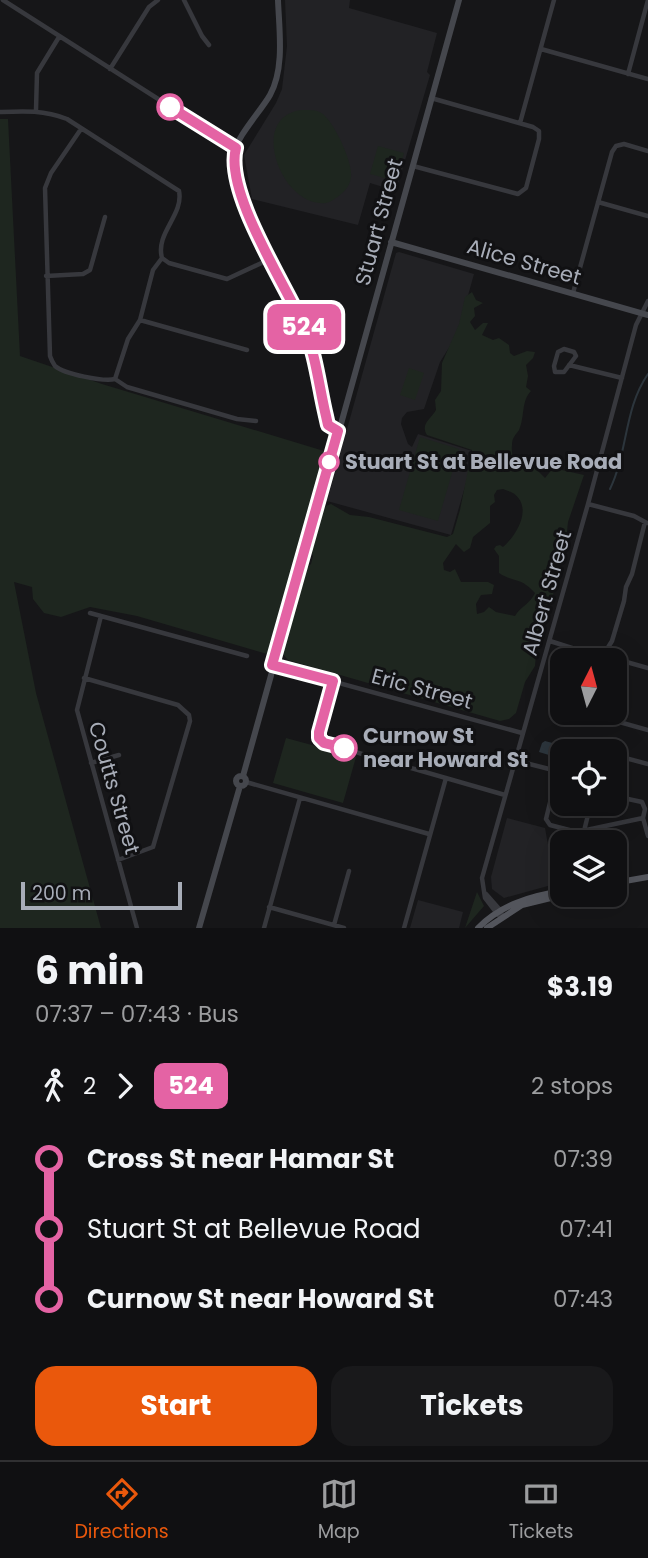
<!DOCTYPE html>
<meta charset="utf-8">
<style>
body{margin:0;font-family:Poppins,sans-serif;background:#19191b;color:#f1f3f6;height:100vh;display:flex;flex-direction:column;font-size:26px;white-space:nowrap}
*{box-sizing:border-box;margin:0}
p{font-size:23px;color:#9c9d9f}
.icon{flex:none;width:38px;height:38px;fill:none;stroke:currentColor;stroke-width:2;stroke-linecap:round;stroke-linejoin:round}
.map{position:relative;height:928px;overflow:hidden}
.drawer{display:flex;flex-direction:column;background:#101012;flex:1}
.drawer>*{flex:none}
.badge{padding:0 14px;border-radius:10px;font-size:24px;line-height:46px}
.needle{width:46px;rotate:6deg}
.controls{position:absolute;left:550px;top:648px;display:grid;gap:14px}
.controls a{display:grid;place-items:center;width:77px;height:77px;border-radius:14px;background:#101012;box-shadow:0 7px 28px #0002,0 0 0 2px #303032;font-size:35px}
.scale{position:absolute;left:21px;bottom:18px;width:161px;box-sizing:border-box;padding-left:7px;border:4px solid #a8adb8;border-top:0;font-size:19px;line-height:24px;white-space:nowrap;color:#a8adb8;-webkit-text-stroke:5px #111113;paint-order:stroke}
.map>.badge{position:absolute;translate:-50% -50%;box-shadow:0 0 0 4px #fff}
.legs{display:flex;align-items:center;gap:10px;height:77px;padding:0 35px;font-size:23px}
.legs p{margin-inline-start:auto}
.headline{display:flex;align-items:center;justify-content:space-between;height:119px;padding:0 35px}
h1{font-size:38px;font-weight:700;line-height:52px}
.cta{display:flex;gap:14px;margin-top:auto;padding:14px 35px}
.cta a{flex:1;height:80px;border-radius:21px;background:#ea580c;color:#fff;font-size:28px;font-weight:700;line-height:80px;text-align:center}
.cta a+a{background:#19191b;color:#f1f3f6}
ul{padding:0 35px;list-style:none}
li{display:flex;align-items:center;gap:24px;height:70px;font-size:26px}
li i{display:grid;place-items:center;width:10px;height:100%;margin:0 9px;background:currentColor}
li i::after{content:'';width:18px;height:18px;margin:-9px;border:5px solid;border-radius:50%;background:#101012}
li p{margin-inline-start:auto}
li:first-child i{background:linear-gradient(#0000 50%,currentColor 0)}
li:last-child i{background:linear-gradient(currentColor 50%,#0000 0)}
.dock{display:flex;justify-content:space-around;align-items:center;height:98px;border-top:2px solid #303032;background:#101012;font-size:19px;color:#9c9d9f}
.dock a{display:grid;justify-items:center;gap:4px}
.dock .active{color:#ea580c}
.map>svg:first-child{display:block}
.built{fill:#222225}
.green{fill:#1e261f;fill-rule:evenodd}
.water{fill:#2c353c}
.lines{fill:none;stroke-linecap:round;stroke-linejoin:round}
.stream{stroke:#2c353c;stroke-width:2}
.street{stroke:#37383d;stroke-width:4.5}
.secondary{stroke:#45474d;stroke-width:6}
.primary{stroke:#53555c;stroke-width:6}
.line-1-casing{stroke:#fff;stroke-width:16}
.line-1{stroke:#e463a4;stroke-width:10}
.stop-1-dot{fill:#fff;stroke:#e463a4;stroke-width:3.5}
.labels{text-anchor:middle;stroke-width:6;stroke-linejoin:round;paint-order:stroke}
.street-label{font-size:21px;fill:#a8adb8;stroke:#111113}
.stop-label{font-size:21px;font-weight:bold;fill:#a8adb8;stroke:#111113;text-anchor:start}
</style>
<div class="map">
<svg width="648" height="928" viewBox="0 0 648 928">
<rect width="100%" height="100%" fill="#161618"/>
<!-- built -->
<path class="built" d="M 285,0 L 350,0 L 349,8 L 437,33 L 427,72 L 430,75 L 396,191 L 370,183 L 358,225 L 252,199 L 244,155 L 276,103 L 282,89 L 287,46 Z
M 399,252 L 474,274 L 457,335 L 440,362 L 424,409 L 407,412 L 402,418 L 401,424 L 408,444 L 412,447 L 418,434 L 475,452 L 451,535 L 327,501 L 396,253 Z
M 507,818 L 545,828 L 555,884 L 504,898 L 492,889 L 491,877 Z
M 418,900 L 463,912 L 459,928 L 410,928 Z"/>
<!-- green -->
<path class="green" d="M 302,110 C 308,110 317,109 323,114 C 334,123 353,162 351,177 C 350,185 346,190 340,195 C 336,198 331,202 326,203 C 281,208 247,116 302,110 Z
M 0,119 L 8,119 L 20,356 L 102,384 L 324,451 L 267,654 L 137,616 L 90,607 L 61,617 L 44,613 L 33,599 L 32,587 L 14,582 L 36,693 L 101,928 L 0,928 Z
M 378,146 L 404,153 L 396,181 L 370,174 Z
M 472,292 L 476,300 L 483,303 L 474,308 L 475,316 L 470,322 L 475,330 L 483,323 L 488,323 L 482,335 L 493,340 L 499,338 L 509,345 L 510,353 L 514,356 L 527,351 L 535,352 L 533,358 L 526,365 L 528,376 L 526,387 L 531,391 C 521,401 525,417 519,430 C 516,435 512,437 512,445 C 511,454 514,460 517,467 L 525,468 L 529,460 L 538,460 L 541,464 L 538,471 L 545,478 L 553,468 L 584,475 L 568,522 L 565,552 L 554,592 L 539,623 L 535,666 L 525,682 L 516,713 L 509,719 L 500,721 L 288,660 L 282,653 L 305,570 L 311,564 L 313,556 C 307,542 317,518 326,506 L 331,504 L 350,515 L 369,517 L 447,537 L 453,534 L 460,510 L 472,450 L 427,435 C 420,424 431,419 436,410 L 435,400 L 441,391 L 442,363 L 459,324 L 465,297 ZM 503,489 C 507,491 510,491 513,493 C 534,507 516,536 503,547 L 500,545 L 496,546 L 494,549 L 499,556 L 499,573 C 514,583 520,576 535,593 C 530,604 521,606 515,616 L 496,612 L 489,607 L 484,612 L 477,614 L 476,604 L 481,595 L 492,594 L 494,585 L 488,582 L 461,582 L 455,569 L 450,572 L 444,570 L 443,563 L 456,544 L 464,552 L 470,548 L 473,537 L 490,523 L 490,506 L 495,502 L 494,495 L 497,490 Z
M 409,368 L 424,373 L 415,400 L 400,395 Z
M 420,437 L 459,449 L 438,521 L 399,510 Z
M 286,738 L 356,757 L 343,803 L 273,783 Z
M 477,892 L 484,906 L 465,928 Z"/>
<!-- water -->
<path class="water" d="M 545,741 L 582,751 L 562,751 L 562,759 L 539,752 L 542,743 Z"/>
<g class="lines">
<!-- stream -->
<path class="stream" d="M 610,489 C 628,452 624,408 648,374"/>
<!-- street -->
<path class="street" d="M 3,0 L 235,148
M 184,0 L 202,36 L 209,45
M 541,49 L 648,79
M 110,69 L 149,7 L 158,0
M 628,74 L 648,0
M 36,110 L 37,73 L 59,37
M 0,112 C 24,111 44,110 67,119 L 179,191 C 184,215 155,233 162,258 L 169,263 L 227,279 L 270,259
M 520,123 L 554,0
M 81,129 L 51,173 L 45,188 L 50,356 C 51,359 53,363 55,366 C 64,374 104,382 115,379 L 128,339 L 140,320 L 153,270 L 162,258
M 413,166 L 518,194 L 526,188 L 539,139 L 539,131 L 533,127 L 431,98
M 598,202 L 648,216
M 46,276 L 83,274 L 90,270 L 105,217
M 573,293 L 612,152 L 616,146 L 624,144 L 648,151
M 140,320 L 247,350
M 564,349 L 574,352 L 576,356 L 564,372 L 555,372 L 554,366 L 558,352 Z
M 569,365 L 622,378
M 115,379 L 127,387 L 237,419 L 256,421
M 588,504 L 634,516 L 647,523
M 90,613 L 247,656
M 101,616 L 77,710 L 137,928
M 550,641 L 600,657
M 607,649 L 612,641 L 624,601 L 626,587 L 632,574 L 645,522
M 616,656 L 623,661 L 648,668
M 600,657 L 603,651 L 610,649 L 615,654 L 614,662
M 273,665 L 522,733
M 84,678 L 178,705 L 189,715 L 190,721 L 153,847 L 118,860
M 333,681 L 319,732 L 319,738 L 324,743 L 505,795
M 594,712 L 598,716 L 648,730
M 614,755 L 648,764
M 514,760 L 553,770 L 562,769
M 91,763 L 119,755
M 558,770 L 546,819 L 550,825 L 577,832 L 643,818 L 645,809 L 642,802 L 614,796
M 246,782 L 429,834
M 643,818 L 648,836
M 567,830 L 569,842
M 584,831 L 591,803
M 486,894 L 501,911 L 502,917
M 269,907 L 344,928
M 498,915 L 485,898 L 482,878 L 588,504 L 636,325 L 648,301
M 334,925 L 349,871
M 264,928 L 300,798
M 404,928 L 446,778"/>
<!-- secondary -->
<path class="secondary" d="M 278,0 C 279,29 285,68 270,95 C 261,111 236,137 234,154 C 229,204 288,283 306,331 C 316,361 318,394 328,425 L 338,431
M 391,242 L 648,315
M 243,776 L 459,0
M236 781a5 5 0 1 1 10 0a5 5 0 1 1-10 0Z
M 199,928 L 240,786"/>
<!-- primary -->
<path class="primary" d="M 614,883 L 648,877
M 478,928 C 501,905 530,896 562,891
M 487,928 L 522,905 L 567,894"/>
</g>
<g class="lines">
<!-- line-1 casing -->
<g class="line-1-casing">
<path id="line-1" d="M 170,107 L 236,148 C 224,192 286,285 304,327 C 316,355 319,387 326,416 L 328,425 L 338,431 L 272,665 L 333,681 L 319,732 L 319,738 L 324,743 L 344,748"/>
</g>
<!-- line-1 -->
<use href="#line-1" class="line-1"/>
</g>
<!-- markers -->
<g class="stop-1-dot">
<circle cx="170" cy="107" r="12"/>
<circle cx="329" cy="462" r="9"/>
<circle cx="344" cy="748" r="12"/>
</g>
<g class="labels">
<!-- street labels -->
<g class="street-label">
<text transform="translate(379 222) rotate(-75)" y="7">Stuart Street</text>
<text transform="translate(524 262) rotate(16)" y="7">Alice Street</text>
<text transform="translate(547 593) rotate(-74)" y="7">Albert Street</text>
<text transform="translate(422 689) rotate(15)" y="7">Eric Street</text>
<text transform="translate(114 788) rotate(74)" y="7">Coutts Street</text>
</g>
<!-- stop labels -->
<g class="stop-label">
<text x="345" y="469">Stuart St at Bellevue Road</text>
<text x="363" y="743">Curnow St<tspan x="363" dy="24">near Howard St</tspan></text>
</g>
</g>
</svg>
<div class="controls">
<a><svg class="needle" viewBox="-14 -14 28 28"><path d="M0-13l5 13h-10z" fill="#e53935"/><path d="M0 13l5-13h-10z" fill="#9c9d9f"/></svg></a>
<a><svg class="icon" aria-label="locate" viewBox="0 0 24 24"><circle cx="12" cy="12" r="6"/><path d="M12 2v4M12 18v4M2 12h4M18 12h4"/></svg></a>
<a><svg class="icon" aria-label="layers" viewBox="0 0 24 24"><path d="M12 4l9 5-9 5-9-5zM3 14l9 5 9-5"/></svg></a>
</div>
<div class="scale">200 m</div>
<b class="badge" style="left:304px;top:327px;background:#e463a4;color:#fff">524</b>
</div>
<section class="drawer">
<div class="headline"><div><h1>6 min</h1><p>07:37 – 07:43 · Bus</p></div><b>$3.19</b></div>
<div class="legs"><svg class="icon" aria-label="walk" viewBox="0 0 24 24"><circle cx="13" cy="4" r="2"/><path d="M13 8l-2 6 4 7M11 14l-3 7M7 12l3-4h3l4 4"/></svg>2<svg class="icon" aria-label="forward" viewBox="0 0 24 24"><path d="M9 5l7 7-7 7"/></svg><b class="badge" style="background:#e463a4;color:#fff">524</b><p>2 stops</p></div>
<ul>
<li><i style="color:#e463a4"></i><b>Cross St near Hamar St</b><p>07:39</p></li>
<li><i style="color:#e463a4"></i><span>Stuart St at Bellevue Road</span><p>07:41</p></li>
<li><i style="color:#e463a4"></i><b>Curnow St near Howard St</b><p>07:43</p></li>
</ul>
<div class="cta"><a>Start</a><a>Tickets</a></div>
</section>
<nav class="dock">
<a class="active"><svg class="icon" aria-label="directions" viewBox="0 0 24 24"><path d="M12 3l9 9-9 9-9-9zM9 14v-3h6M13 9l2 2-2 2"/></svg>Directions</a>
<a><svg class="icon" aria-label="map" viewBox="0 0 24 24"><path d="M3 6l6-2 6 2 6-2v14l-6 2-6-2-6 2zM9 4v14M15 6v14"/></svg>Map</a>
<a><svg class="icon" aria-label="tickets" viewBox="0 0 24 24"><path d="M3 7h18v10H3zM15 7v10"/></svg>Tickets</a>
</nav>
